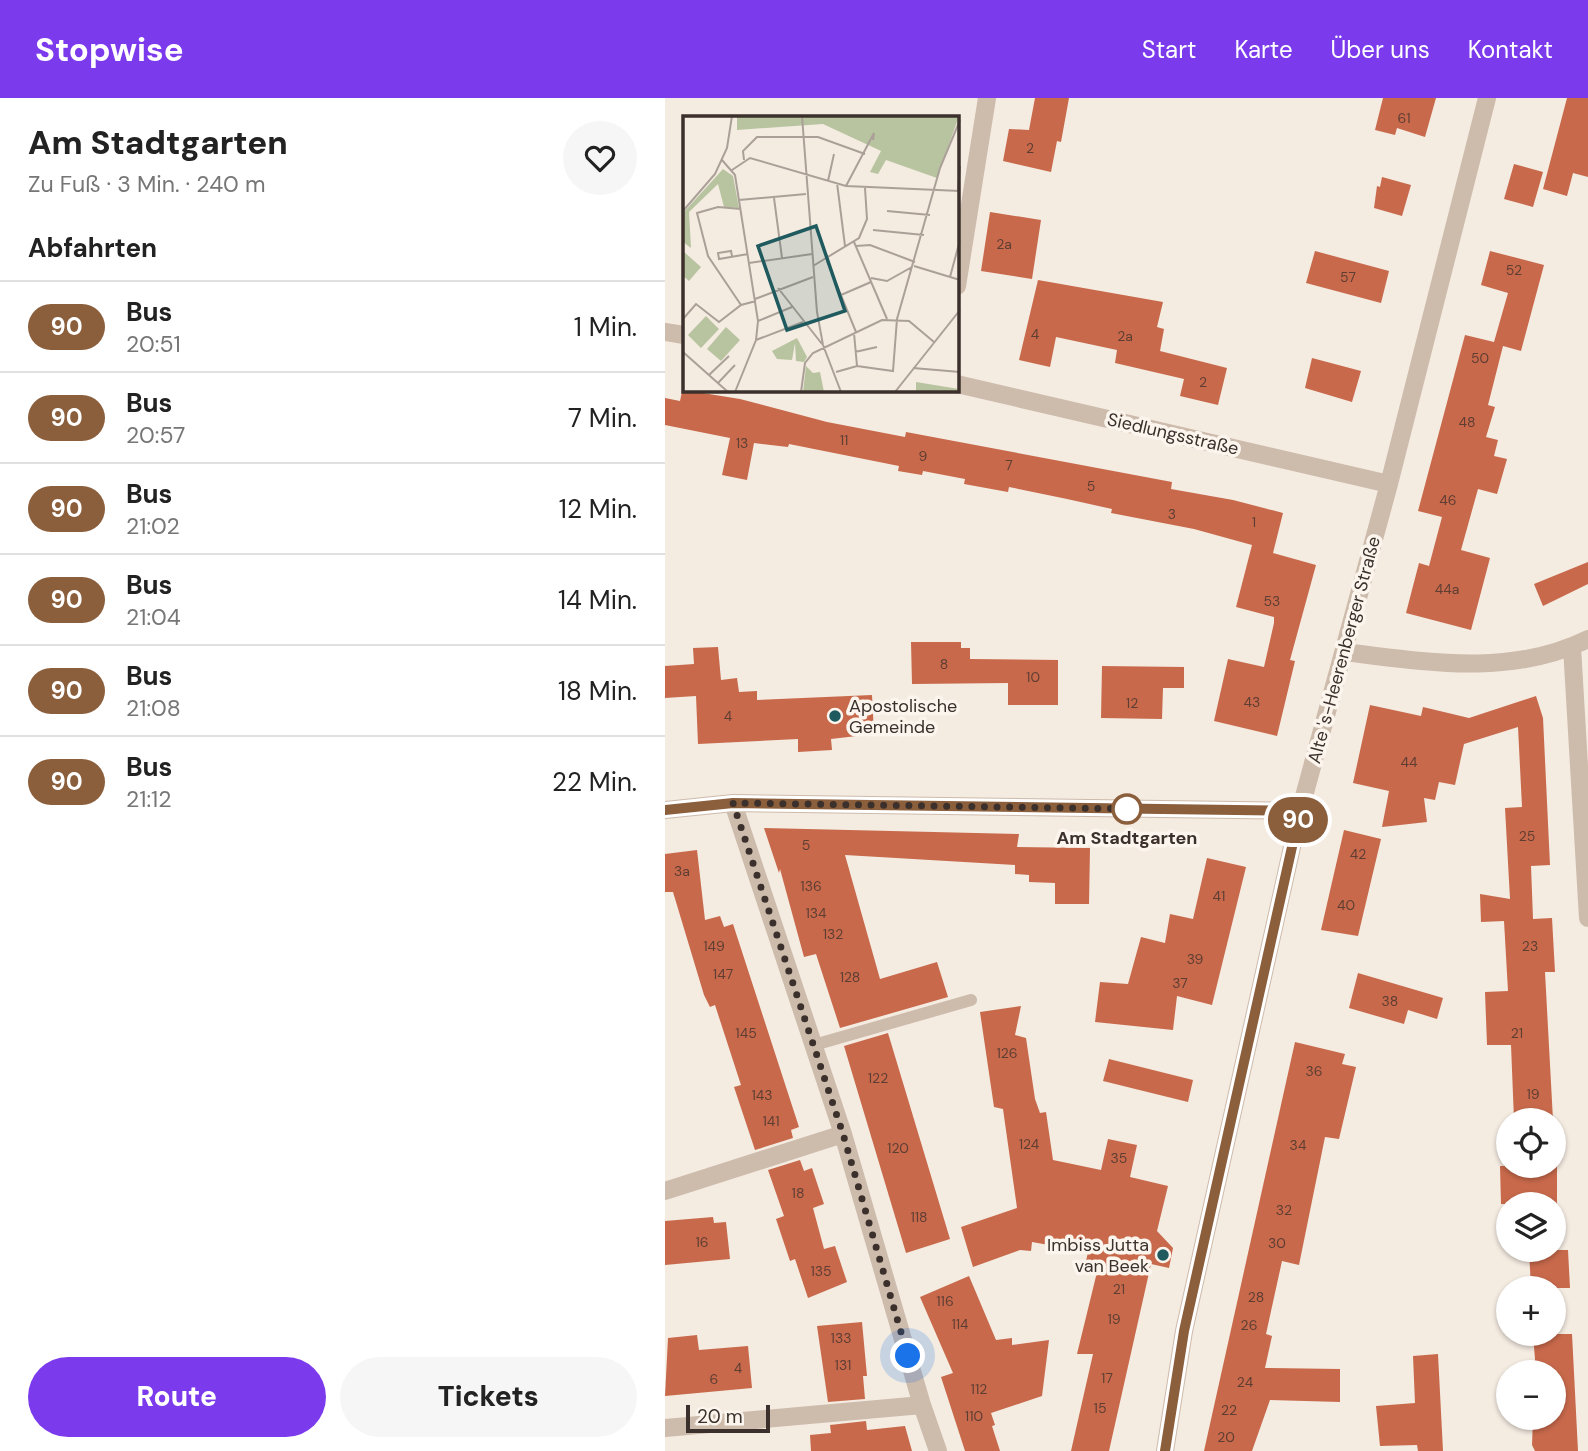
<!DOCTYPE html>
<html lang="de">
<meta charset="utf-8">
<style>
body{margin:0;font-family:"DM Sans",sans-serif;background:#f6f6f6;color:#222;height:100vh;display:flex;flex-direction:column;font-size:26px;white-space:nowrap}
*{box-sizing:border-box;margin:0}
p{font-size:23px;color:#767676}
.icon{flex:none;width:38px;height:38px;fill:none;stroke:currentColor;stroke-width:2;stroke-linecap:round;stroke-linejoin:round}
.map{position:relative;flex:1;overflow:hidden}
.panel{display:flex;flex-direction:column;background:#fff;width:665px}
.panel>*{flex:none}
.badge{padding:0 14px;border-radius:23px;font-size:24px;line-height:46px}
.controls{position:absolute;left:831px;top:1010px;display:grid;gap:14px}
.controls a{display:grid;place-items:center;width:70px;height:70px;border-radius:50%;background:#fff;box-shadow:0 2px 5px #0004;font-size:35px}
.scale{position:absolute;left:21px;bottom:18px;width:84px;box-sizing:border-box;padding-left:7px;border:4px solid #3b302b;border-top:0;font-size:19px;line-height:24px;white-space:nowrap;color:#3b302b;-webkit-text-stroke:5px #fbf5ee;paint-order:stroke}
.you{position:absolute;width:35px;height:35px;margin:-18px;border:5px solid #fff;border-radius:50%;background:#1a73e8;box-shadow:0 0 0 10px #1a73e833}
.map>.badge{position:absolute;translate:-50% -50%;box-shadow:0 0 0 4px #fff}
h2{padding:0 28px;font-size:26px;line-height:63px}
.round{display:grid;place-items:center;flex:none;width:74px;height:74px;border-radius:37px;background:#f6f6f6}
.summary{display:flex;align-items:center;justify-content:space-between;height:119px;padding:0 28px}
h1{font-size:33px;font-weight:800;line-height:52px}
.cta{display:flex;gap:14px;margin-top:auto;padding:14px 28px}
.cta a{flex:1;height:80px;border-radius:42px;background:#7c3aed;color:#fff;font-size:28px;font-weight:800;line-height:80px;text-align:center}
.cta a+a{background:#f6f6f6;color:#222}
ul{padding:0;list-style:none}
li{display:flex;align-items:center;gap:21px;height:91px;padding:0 28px;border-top:2px solid #e0e0e0}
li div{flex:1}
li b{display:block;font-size:26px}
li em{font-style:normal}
li .badge{min-width:77px;font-weight:700;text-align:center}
header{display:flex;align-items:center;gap:42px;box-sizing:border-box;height:98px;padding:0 35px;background:#7c3aed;color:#fff}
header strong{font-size:33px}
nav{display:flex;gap:38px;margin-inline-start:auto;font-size:24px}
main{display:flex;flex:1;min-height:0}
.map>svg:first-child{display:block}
.building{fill:#c8694b}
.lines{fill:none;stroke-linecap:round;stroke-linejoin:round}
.service{stroke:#cdbbac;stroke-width:12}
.minor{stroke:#cdbbac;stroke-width:18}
.line-casing{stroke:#fff;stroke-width:16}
.line{stroke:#8b5e3c;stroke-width:10}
.walk{stroke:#3b302b;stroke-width:7;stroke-dasharray:0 12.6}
.poi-dot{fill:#1f5a5e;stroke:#fbf5ee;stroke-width:2.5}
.stop-dot{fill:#fff;stroke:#8b5e3c;stroke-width:3.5}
.labels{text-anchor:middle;stroke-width:7;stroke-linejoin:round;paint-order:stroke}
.number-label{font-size:14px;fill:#5e3e33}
.street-label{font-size:18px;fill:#3b302b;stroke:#fbf5ee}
.poi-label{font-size:18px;fill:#3b302b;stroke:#fbf5ee;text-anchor:start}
.stop-label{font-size:18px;font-weight:bold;fill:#3b302b;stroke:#fbf5ee}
.inset-road{fill:none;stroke:#aaa098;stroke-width:2}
.view{fill:#1f5a5e;fill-opacity:0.15;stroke:#1f5a5e;stroke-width:3.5}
.inset-edge{fill:none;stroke:#3b302b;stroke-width:3.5}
</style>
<header>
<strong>Stopwise</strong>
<nav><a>Start</a><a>Karte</a><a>Über uns</a><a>Kontakt</a></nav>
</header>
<main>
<section class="panel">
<div class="summary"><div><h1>Am Stadtgarten</h1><p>Zu Fuß · 3 Min. · 240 m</p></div><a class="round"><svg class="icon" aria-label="heart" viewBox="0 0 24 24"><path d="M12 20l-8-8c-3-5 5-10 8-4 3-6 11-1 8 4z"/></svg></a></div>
<h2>Abfahrten</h2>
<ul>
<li><span class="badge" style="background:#8b5e3c;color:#fff">90</span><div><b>Bus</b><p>20:51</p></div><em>1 Min.</em></li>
<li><span class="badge" style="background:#8b5e3c;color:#fff">90</span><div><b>Bus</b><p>20:57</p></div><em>7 Min.</em></li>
<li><span class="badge" style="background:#8b5e3c;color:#fff">90</span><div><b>Bus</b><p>21:02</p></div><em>12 Min.</em></li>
<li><span class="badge" style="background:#8b5e3c;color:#fff">90</span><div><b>Bus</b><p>21:04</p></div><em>14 Min.</em></li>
<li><span class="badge" style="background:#8b5e3c;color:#fff">90</span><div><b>Bus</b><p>21:08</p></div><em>18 Min.</em></li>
<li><span class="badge" style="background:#8b5e3c;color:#fff">90</span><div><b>Bus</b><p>21:12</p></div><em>22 Min.</em></li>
</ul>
<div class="cta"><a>Route</a><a>Tickets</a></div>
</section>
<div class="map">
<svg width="923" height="1353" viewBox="0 0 923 1353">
<rect width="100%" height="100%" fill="#f4ebe1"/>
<!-- building -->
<path class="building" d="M 370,0 L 404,0 L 396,44 L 392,43 L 386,74 L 338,63 L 344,31 L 364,32 Z
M 718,0 L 771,0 L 760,39 L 732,30 L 730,37 L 710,32 Z
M 902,0 L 923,0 L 923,79 L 908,75 L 902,98 L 878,91 Z
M 849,66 L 878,74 L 868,109 L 839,101 Z
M 717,79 L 746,87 L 737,118 L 709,110 L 712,88 L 715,89 Z
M 325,114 L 376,122 L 367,181 L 316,173 Z
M 650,153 L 724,173 L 716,205 L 641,185 Z
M 825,153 L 879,167 L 856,253 L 838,248 L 823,307 L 830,309 L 821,339 L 833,342 L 829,358 L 842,361 L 832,396 L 813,391 L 796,452 L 825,460 L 806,532 L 741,515 L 754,465 L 764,468 L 777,419 L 753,413 L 800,237 L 829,244 L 843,195 L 816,187 Z
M 373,182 L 498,204 L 492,229 L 499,231 L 495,253 L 562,270 L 553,307 L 515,298 L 519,281 L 450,265 L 452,252 L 391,239 L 385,269 L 354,262 Z
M 647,260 L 696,273 L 687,304 L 640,290 Z
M 18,289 L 19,292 L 75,301 L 162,324 L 240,339 L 241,334 L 507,384 L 506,391 L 568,402 L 618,415 L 608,455 L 651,467 L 625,562 L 630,563 L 612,638 L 549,623 L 563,561 L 599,569 L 609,525 L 609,519 L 571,509 L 587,447 L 529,431 L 446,415 L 447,411 L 402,401 L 344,389 L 343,394 L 299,386 L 300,381 L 258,373 L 257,377 L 233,373 L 234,368 L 124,346 L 123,349 L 89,345 L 82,382 L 57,377 L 65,340 L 0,327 L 0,300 L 15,303 Z
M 923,464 L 923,486 L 878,508 L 869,486 Z
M 246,544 L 296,544 L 296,550 L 305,550 L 305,561 L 393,562 L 393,607 L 343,607 L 343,585 L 247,586 Z
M 53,549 L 56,582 L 72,580 L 74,594 L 92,593 L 92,602 L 207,597 L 209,636 L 166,641 L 167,652 L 133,654 L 133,641 L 33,646 L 31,598 L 0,600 L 0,568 L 29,566 L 28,550 Z
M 437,568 L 519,569 L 519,590 L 498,590 L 497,621 L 436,620 Z
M 871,598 L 878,620 L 885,767 L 866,768 L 868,821 L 887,820 L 890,874 L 880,874 L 888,1022 L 849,1022 L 846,947 L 822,947 L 820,894 L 843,893 L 839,823 L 816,824 L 815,796 L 845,801 L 840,710 L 857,709 L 853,629 L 799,646 L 790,687 L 774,684 L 770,702 L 759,700 L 762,724 L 717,729 L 724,693 L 688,685 L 705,607 L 756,618 L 758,609 L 804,620 Z
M 99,730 L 354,736 L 352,749 L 425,750 L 424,806 L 390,806 L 390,785 L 364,784 L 364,777 L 350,776 L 350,767 L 180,757 L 215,881 L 272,864 L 283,899 L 175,930 L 151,856 L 139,859 L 115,771 L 114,775 Z
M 679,732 L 716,741 L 693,838 L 656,832 Z
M 32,752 L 40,822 L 55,818 L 59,829 L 68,826 L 134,1029 L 126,1032 L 128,1040 L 90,1052 L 69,989 L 76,987 L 50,907 L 45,909 L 39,897 L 8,794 L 0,794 L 0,756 Z
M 542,760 L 581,769 L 547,907 L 512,898 L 508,932 L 430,924 L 435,884 L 463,886 L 476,839 L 500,845 L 505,816 L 528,821 Z
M 693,875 L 778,900 L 772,921 L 743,912 L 739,926 L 684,910 Z
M 356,908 L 350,937 L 361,940 L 370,1001 L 375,1015 L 381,1014 L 388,1062 L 436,1072 L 443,1041 L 472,1047 L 465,1079 L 503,1088 L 492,1133 L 508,1150 L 504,1170 L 486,1166 L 444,1353 L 406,1353 L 428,1256 L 412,1256 L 433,1170 L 420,1168 L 423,1154 L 367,1144 L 366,1153 L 355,1152 L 308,1169 L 296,1129 L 352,1110 L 338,1011 L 329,1009 L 315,914 Z
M 223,935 L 285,1141 L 241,1155 L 179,948 Z
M 630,944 L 680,956 L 677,966 L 691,969 L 674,1041 L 660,1039 L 634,1167 L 617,1163 L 601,1236 L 607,1238 L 600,1270 L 675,1271 L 675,1304 L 605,1302 L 587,1353 L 539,1353 Z
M 444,961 L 528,982 L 523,1004 L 438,983 Z
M 135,1062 L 139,1073 L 147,1070 L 159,1106 L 148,1110 L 159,1151 L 170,1148 L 182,1184 L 143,1200 L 130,1161 L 125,1163 L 111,1121 L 119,1118 L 103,1072 Z
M 835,1068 L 892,1068 L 892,1106 L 836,1106 Z
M 48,1119 L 49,1125 L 61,1124 L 65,1161 L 0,1167 L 0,1123 Z
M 864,1152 L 903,1152 L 905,1190 L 866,1190 Z
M 304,1178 L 331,1242 L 347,1240 L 347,1247 L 384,1242 L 377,1298 L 326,1315 L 330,1327 L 327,1328 L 335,1353 L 300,1353 L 276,1279 L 288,1275 L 255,1199 Z
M 197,1224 L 202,1278 L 198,1278 L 200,1301 L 163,1304 L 152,1228 Z
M 868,1236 L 907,1236 L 913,1353 L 870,1353 L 867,1347 L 868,1320 L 889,1320 L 889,1274 L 871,1274 Z
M 32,1237 L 34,1252 L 83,1248 L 87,1290 L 0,1298 L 3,1240 Z
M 773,1256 L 778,1353 L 753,1353 L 752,1347 L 715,1348 L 711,1308 L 750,1305 L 748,1258 Z
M 201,1323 L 202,1332 L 240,1328 L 247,1353 L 146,1353 L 145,1337 L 166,1335 L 165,1327 Z"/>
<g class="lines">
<!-- service -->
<path class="service" d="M 149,947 L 306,902"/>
<!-- minor -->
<path class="minor" d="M 292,188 L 322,0
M 0,234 L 19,237
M 292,286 L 724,386
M 907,549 L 923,820
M 680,554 C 761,564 846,579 923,541
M 68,705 L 178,1036 L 257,1307 L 273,1353
M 0,712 L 68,705 L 635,713
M 0,1093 L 178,1036
M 0,1330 L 257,1307
M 500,1353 L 519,1233 L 635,713 L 724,386 L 822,0"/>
</g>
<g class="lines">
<!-- line casing -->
<g class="line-casing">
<path id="line" d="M 0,712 L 68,705 L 635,713 L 519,1233 L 500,1353"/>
</g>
<!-- line -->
<use href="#line" class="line"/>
<!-- walk -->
<path class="walk" d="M 243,1258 L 178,1036 L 68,705 L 473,711 L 462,711"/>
</g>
<!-- markers -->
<g class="poi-dot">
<circle cx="170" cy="618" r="7"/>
<circle cx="498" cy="1157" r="7"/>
</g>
<circle class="stop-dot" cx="462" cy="711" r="14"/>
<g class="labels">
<!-- number labels -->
<g class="number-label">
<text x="739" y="25">61</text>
<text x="365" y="55">2</text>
<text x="339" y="151">2a</text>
<text x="849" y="177">52</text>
<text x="683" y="184">57</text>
<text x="370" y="241">4</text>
<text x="460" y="243">2a</text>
<text x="815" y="265">50</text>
<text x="538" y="289">2</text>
<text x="802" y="329">48</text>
<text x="179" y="347">11</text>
<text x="77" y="350">13</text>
<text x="258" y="363">9</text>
<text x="344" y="372">7</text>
<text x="426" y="393">5</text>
<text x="783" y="407">46</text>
<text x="507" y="421">3</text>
<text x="589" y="429">1</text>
<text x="782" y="496">44a</text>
<text x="607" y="508">53</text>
<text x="279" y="571">8</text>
<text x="368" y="584">10</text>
<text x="587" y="609">43</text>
<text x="467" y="610">12</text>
<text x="63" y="623">4</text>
<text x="744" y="669">44</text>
<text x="862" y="743">25</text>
<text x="141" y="752">5</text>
<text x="693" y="761">42</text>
<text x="17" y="778">3a</text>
<text x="146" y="793">136</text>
<text x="554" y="803">41</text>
<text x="681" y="812">40</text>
<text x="151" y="820">134</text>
<text x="168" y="841">132</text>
<text x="49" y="853">149</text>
<text x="865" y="853">23</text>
<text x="530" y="866">39</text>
<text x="58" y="881">147</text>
<text x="185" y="884">128</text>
<text x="515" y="890">37</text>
<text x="725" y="908">38</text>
<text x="81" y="940">145</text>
<text x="852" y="940">21</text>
<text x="342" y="960">126</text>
<text x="649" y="978">36</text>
<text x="213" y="985">122</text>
<text x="868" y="1001">19</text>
<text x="97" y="1002">143</text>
<text x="106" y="1028">141</text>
<text x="364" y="1051">124</text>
<text x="633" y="1052">34</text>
<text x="233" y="1055">120</text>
<text x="454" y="1065">35</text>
<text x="133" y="1100">18</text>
<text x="619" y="1117">32</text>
<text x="254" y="1124">118</text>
<text x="37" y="1149">16</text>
<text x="612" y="1150">30</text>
<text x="156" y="1178">135</text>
<text x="454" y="1196">21</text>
<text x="591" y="1204">28</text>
<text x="280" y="1208">116</text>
<text x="449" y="1226">19</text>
<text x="295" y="1231">114</text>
<text x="584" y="1232">26</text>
<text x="176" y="1245">133</text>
<text x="178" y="1272">131</text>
<text x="73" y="1275">4</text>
<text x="442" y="1285">17</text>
<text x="49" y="1286">6</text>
<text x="580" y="1289">24</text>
<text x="314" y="1296">112</text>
<text x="435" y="1315">15</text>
<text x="564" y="1317">22</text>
<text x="309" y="1323">110</text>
<text x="561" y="1344">20</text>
</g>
<!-- street labels -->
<g class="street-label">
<text transform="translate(508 336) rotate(13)" y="6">Siedlungsstraße</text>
<text transform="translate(679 552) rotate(-75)" y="6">Alte 's-Heerenberger Straße</text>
</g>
<!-- poi labels -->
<g class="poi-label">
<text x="184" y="614">Apostolische<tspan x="184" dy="21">Gemeinde</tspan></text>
<text x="484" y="1153" text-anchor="end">Imbiss Jutta<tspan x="484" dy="21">van Beek</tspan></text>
</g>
<!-- stop labels -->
<g class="stop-label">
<text x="462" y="746">Am Stadtgarten</text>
</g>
</g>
<!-- overview -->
<g transform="translate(18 18)">
<rect width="276" height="276" fill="#f4ebe1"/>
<path d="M 0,135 L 18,151 L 6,165 L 0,160 ZM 23,200 L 36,213 L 18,232 L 5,219 ZM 43,211 L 57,224 L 38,245 L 24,233 ZM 114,222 L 124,241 L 121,246 L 113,245 L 112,227 L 109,244 L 94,243 L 89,235 ZM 123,250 L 130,257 L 137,256 L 141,276 L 120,276 Z" fill="#b8c4a0"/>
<path d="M 54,0 L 276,0 L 254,62 L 203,44 L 195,58 L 187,56 L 198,35 L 140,8 L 54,14 ZM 40,53 L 50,60 L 56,92 L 41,91 L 35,68 L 6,96 L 8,132 L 0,126 L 0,97 Z" fill="#b8c4a0"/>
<path d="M 233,266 L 276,273 L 276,276 L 233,276 Z" fill="#b8c4a0"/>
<path class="inset-road" d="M 119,0 L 134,196 L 140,229 L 158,276M 39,44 L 52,59 L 75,205 L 73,224 L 52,276M 61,44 L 60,35 L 74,21 L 135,21 L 182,38M 49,54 L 67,42 L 163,70 L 277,75M 145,65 L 151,38M 154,67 L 162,130M 163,70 L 191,17 L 190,24M 275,75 L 277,50M 91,82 L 99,142M 56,84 L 123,78M 0,95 L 32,58 L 44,32 L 49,0M 204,95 L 247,99M 190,114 L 241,119M 171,126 L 204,203M 173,130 L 187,129 L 232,146M 49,140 L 48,135 L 35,137 L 36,143 L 65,138M 144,145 L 173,216M 66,147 L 129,138M 130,150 L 176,122 L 184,103 L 182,72M 231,150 L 277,164M 267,161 L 277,124M 188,162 L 204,165 L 229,151M 95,172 L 139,228M 158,179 L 188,166M 72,183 L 130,161M 58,189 L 25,140 L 14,97 L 35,91 L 58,93M 0,203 L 13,188 L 36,206 L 58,189 L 73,185M 75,205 L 109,191M 171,217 L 174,250M 73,224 L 120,206M 0,236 L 45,276M 172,236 L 194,231M 230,252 L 277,256M 153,256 L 174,250 L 210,255 L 214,203 L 257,52 L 277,4M 26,259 L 46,240M 35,267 L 52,249M 118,276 L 122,247 L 130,237 L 199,204 L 226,205 L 251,226M 212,276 L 277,194"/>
<path class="view" d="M 133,110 L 162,195 L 104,214 L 75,130 Z"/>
<rect width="276" height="276" class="inset-edge"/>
</g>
</svg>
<div class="controls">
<a><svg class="icon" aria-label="locate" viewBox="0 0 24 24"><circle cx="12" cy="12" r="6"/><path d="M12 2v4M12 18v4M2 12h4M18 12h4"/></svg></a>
<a><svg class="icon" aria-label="layers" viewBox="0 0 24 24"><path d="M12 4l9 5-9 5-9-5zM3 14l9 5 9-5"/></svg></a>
<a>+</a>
<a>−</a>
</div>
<div class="scale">20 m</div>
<div class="you" style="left:243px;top:1258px"></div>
<b class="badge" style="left:633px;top:722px;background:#8b5e3c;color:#fff">90</b>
</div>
</main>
